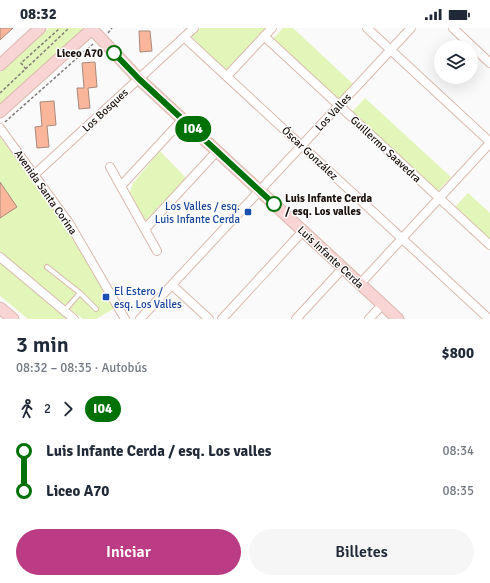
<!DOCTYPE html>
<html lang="es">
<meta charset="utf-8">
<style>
body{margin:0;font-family:Signika,sans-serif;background:#f6f6f7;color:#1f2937;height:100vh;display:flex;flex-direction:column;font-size:15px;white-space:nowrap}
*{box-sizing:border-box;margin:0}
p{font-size:13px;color:#747a83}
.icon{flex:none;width:22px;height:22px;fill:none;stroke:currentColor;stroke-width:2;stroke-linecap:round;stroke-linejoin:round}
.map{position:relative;height:291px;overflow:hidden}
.sheet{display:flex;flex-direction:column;background:#fff;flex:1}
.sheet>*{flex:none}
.badge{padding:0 8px;border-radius:13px;font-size:14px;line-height:26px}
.tools{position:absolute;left:434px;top:12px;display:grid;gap:8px}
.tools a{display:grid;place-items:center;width:44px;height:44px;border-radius:50%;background:#fff;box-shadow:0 4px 16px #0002;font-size:20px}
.map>.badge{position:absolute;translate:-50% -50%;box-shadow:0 0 0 2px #fff}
.legs{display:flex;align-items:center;gap:6px;height:44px;padding:0 16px;font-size:13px}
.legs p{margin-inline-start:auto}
.headline{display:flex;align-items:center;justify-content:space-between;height:68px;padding:0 16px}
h1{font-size:22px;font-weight:600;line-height:30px}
.action{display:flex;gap:8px;margin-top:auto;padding:8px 16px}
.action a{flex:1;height:46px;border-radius:24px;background:#bc3b85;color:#fff;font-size:16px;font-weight:600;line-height:46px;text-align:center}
.action a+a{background:#f6f6f7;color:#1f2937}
ul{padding:0 16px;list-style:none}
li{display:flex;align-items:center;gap:14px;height:40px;font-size:15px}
li i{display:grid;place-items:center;width:6px;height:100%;margin:0 5px;background:currentColor}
li i::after{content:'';width:10px;height:10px;margin:-5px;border:3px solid;border-radius:50%;background:#fff}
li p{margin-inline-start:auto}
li:first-child i{background:linear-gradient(#0000 50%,currentColor 0)}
li:last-child i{background:linear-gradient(currentColor 50%,#0000 0)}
.status{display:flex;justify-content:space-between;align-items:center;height:28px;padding:0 20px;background:#fff;direction:ltr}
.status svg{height:11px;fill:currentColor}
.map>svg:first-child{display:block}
.green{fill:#e1f6b8}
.building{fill:#fab69a;stroke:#a9897c}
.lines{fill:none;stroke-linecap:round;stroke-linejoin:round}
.lane-casing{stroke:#dbb9ac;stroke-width:6}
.street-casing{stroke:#dbb9ac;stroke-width:10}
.secondary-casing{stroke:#dbb9ac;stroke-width:13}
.path{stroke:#817b79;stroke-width:1.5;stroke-dasharray:3 2;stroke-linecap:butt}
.lane{stroke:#fff;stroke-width:4}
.street{stroke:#fff;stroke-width:8}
.secondary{stroke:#f8d4d4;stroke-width:11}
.line-1-casing{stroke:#fff;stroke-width:9}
.line-1{stroke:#007106;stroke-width:6}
.stop-1-dot{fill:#fff;stroke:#007106;stroke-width:2}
.transit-dot{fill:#1a4fb4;stroke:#fff;stroke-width:1.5}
.labels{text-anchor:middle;stroke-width:3;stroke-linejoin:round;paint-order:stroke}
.stop-label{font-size:11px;font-weight:bold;fill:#1b100b;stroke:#fff;text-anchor:end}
.street-label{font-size:11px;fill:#1b100b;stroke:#fff}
.transit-label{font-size:11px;fill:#164399;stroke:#fff;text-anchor:end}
</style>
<div class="status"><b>08:32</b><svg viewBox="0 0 49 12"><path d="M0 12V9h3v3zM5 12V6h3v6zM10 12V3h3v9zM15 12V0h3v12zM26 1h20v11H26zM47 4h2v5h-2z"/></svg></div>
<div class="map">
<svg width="490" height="291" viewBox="0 0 490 291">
<rect width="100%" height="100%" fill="#fafafa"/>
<!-- green -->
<path class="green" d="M 49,0 L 82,0 L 80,6 L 0,78 L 0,45 Z
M 200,0 L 267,0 L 227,43 L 191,8 Z
M 283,0 L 293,0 L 354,57 L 338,74 L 272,12 Z
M 365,70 L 451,149 L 437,164 L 351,85 Z
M 0,109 L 61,190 L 115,280 L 96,291 L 83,291 L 46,263 L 0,225 Z
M 160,123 L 186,150 L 145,193 L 130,164 L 133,155 Z
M 468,165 L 490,185 L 490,215 L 453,181 Z
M 0,234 L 67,291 L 28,291 L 0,268 Z"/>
<!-- building -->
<path class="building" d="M 0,0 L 13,0 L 0,12 Z
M 139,3 L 150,3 L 152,23 L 140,24 Z
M 95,34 L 97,59 L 88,60 L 90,80 L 79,81 L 77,60 L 84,60 L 82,35 Z
M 54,73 L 56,97 L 47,98 L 49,119 L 37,120 L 35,99 L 42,98 L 40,74 Z
M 0,154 L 17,179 L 0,190 Z"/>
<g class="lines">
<!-- lane casing -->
<g class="lane-casing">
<path id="lane" d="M 47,239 L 80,265 L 64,283
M 80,265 L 96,281"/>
</g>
<!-- street casing -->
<g class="street-casing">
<path id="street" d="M 367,0 L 490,114
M 453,0 L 490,35
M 264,8 L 490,217
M 184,9 L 489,291
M 227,48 L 272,0
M 0,100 L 69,195 L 125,291
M 110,139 L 157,223
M 34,147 L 194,0
M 121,158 L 183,91
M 145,201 L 217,123
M 0,229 L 74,291
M 360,256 L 490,115
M 172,257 L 209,291
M 140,291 L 411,0
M 222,291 L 303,203
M 296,291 L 343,240
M 369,291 L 382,277"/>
</g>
<!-- secondary casing -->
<g class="secondary-casing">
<path id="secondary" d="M 91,0 L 139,51 L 398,291
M 0,37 L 40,0
M 0,84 L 93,0
M 0,280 L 13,291"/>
</g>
<!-- path -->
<path class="path" d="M 108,5 L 112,0
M 26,41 L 21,35 L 60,0
M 0,65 L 69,0
M 5,94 L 93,16"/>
<!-- lane -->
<use href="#lane" class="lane"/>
<!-- street -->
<use href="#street" class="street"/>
<!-- secondary -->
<use href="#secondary" class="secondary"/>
</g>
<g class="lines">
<!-- line-1 casing -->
<g class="line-1-casing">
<path id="line-1" d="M 114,25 L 139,51 L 274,176"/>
</g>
<!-- line-1 -->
<use href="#line-1" class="line-1"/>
</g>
<!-- markers -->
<g class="stop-1-dot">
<circle cx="114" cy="25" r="7"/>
<circle cx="274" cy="176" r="7"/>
</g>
<g class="transit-dot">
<rect x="244" y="180" width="8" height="8" rx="2"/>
<rect x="102" y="265" width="8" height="8" rx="2"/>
</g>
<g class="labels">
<!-- stop labels -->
<g class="stop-label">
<text x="103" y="29">Liceo A70</text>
<text x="285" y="174" text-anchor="start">Luis Infante Cerda<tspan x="285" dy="13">/ esq. Los valles</tspan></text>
</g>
<!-- street labels -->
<g class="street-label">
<text transform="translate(105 82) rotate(-43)" y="4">Los Bosques</text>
<text transform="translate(333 84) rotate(-47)" y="4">Los Valles</text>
<text transform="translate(386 121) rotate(43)" y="4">Guillermo Saavedra</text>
<text transform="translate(310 125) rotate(43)" y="4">Óscar González</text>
<text transform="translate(46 164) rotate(55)" y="4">Avenida Santa Corina</text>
<text transform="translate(331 229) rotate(43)" y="4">Luis Infante Cerda</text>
</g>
<!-- transit labels -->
<g class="transit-label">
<text x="240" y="182">Los Valles / esq.<tspan x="240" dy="13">Luis Infante Cerda</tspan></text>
<text x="114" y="267" text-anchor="start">El Estero /<tspan x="114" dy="13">esq. Los Valles</tspan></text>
</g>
</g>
</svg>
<div class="tools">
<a><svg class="icon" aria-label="layers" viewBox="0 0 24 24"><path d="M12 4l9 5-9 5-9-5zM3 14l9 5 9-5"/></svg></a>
</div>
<b class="badge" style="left:193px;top:101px;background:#007106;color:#fff">I04</b>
</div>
<section class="sheet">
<div class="headline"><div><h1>3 min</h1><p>08:32 – 08:35 · Autobús</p></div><b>$800</b></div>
<div class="legs"><svg class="icon" aria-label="walk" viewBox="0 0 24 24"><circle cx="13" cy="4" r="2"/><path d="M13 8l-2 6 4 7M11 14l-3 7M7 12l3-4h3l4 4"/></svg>2<svg class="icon" aria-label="forward" viewBox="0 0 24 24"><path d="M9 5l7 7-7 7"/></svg><b class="badge" style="background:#007106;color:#fff">I04</b></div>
<ul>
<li><i style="color:#007106"></i><b>Luis Infante Cerda / esq. Los valles</b><p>08:34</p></li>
<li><i style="color:#007106"></i><b>Liceo A70</b><p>08:35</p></li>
</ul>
<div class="action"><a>Iniciar</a><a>Billetes</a></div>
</section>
